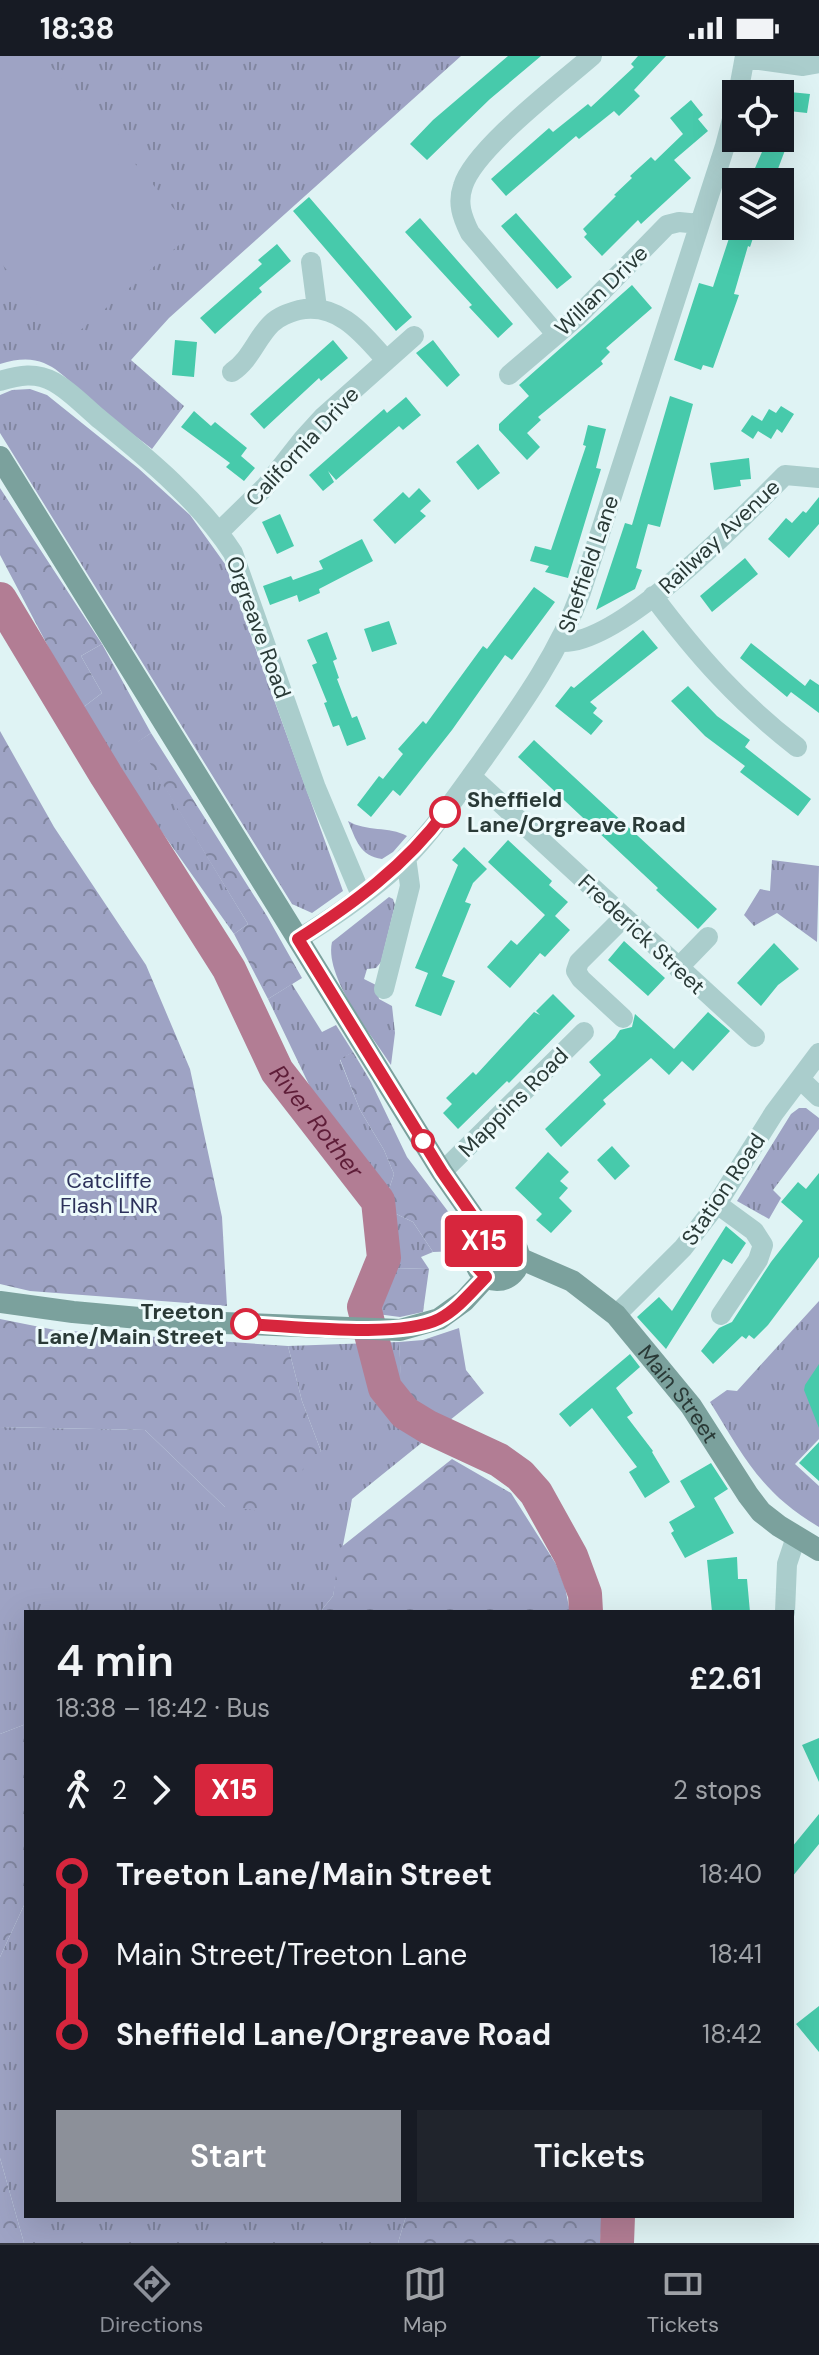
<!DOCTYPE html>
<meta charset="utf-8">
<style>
body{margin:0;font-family:"DM Sans",sans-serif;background:#20242c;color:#f1f3f6;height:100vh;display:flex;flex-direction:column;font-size:30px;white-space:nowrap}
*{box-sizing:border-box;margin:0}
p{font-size:26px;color:#9ea1a6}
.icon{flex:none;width:44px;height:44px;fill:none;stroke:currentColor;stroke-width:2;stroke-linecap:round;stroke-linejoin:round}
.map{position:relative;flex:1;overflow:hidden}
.side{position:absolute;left:24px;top:1554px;width:770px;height:608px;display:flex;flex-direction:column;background:#171b24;border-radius:0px;box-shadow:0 8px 32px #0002}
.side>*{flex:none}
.badge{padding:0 16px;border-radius:6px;font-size:28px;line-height:52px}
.tools{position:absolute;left:722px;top:24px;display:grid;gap:16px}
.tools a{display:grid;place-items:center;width:72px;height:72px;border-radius:0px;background:#171b24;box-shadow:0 8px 32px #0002;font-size:40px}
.map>.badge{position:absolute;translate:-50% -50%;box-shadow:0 0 0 4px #fff}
.legs{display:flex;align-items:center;gap:12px;height:88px;padding:0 32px;font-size:26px}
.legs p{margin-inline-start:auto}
.overview{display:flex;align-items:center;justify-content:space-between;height:136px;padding:0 32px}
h1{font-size:44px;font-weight:600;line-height:60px}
.primary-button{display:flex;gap:16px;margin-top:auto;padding:16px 32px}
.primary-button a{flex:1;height:92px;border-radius:0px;background:#8c9099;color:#fff;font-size:32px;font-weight:600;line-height:92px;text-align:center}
.primary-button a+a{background:#20242c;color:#f1f3f6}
ul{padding:0 32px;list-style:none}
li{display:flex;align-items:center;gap:28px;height:80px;font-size:30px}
li i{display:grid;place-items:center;width:12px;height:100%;margin:0 10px;background:currentColor}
li i::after{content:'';width:20px;height:20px;margin:-10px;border:6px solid;border-radius:50%;background:#171b24}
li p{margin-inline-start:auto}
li:first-child i{background:linear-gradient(#0000 50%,currentColor 0)}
li:last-child i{background:linear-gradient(currentColor 50%,#0000 0)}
.status{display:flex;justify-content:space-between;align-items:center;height:56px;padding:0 40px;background:#171b24;direction:ltr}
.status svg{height:22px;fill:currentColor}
.tab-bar{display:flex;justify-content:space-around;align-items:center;height:112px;border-top:2px solid #363941;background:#171b24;font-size:22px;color:#9ea1a6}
.tab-bar a{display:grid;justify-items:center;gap:4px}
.tab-bar .on{color:#8c9099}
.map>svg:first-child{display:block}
.grass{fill:url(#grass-tufts)}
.forest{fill:url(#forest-crowns)}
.pitch{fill:#9ea3c4}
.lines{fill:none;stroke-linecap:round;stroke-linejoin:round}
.river{stroke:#b27d94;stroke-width:34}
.building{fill:#47caab}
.minor{stroke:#aacdcc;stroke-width:20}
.secondary{stroke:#7ba19d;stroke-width:22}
.line-1-casing{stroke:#fff;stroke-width:18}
.line-1{stroke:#d7263d;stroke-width:12}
.stop-1-dot{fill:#fff;stroke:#d7263d;stroke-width:4}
.labels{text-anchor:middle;stroke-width:6;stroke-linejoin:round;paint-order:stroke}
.street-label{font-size:22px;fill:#2a3a37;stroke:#ecfafb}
.stop-label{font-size:22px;font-weight:bold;fill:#2a3a37;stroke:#ecfafb;text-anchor:start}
.park-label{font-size:22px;fill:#2c315a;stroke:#ecfafb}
.water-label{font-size:24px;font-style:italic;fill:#5e1d38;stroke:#ecfafb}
</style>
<div class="status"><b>18:38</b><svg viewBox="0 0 49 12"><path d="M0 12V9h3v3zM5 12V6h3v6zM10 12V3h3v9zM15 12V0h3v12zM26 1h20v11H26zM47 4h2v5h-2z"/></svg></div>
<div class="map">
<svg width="819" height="2187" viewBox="0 0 819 2187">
<defs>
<pattern id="grass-tufts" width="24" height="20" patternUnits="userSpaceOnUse" patternTransform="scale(2)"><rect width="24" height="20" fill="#9ea3c4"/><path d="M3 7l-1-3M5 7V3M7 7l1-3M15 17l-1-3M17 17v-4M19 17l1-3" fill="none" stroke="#8186a0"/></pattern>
<pattern id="forest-crowns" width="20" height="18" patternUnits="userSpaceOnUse" patternTransform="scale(2)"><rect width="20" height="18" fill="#9ea3c4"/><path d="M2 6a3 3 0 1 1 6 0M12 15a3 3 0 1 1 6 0" fill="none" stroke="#8186a0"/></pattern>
</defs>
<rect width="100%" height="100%" fill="#dff3f4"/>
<!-- grass -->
<path class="grass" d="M 0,0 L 461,0 L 169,262 L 131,304 L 184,350 L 152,393 C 132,377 110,363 92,346 C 60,318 47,293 0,308 Z
M 30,333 L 47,339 L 138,412 L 190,459 L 225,508 L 343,835 L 312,857 L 292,848 L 0,377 L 0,339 L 12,334 Z
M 102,588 L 151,677 L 138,686 L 248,868 L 234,878 L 137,741 L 81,653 L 102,637 L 81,600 Z
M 348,765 C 366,776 389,770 407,780 L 393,796 L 382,803 C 360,800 356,784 348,765 Z
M 772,804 L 819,810 L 817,886 L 777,857 L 754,870 L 744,859 L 760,833 L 770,835 Z
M 389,841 L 393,843 L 395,849 L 381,906 L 376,912 L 367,913 L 364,923 L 376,929 L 379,943 L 392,950 L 395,977 L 391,1009 C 372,980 324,921 332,886 Z
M 292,928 L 322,976 L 336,969 L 353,996 L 340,1004 L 360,1054 L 384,1094 L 394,1118 L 386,1142 L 313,1037 L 268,943 Z
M 799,1052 L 806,1052 L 819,1062 L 819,1073 L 773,1134 L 781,1142 L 769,1163 L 737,1145 L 791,1058 Z
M 388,1154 L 413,1166 L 433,1196 L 421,1201 L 429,1213 L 392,1212 L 395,1192 Z
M 819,1245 L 819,1383 L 795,1408 L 819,1430 L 819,1471 C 761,1437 744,1401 710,1346 L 727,1334 L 737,1335 Z
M 399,1286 L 401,1318 L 419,1361 L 440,1372 L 352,1443 L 333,1540 L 320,1556 L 26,1556 L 26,1668 L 0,1678 L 0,1371 L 145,1374 L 225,1451 L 321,1395 L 302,1345 L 288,1290 Z
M 26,1845 L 26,2160 L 406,2160 L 398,2187 L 24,2187 L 0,2102 L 0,1901 Z"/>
<!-- forest -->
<path class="forest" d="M 0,432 L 102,588 L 81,600 L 102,637 L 81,653 L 0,499 Z
M 0,675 L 54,771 L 146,909 L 190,1013 L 222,1161 L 227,1250 L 30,1235 L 0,1228 Z
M 151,677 L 267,860 L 302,922 L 268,943 L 234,878 L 248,868 L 137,686 Z
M 353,996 L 371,1026 L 407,1101 L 456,1166 L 459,1195 L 433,1196 L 413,1166 L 388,1154 L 386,1142 L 394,1118 L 384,1094 L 360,1054 L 340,1003 Z
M 392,1212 L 429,1213 L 423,1256 L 400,1261 L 377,1258 Z
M 0,1263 L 55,1274 L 288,1290 L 302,1345 L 321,1395 L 262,1455 L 225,1451 L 145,1374 L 0,1371 Z
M 459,1272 L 466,1314 L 484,1337 L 440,1372 C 399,1350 401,1329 399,1286 L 423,1284 Z
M 452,1403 L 511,1437 L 556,1508 L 565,1531 L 570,1556 L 320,1556 L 333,1540 L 340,1492 Z
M 26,1668 L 26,1845 L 0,1901 L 0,1678 Z
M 0,2102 L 24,2187 L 0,2187 Z
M 406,2160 L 602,2160 L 602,2164 L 600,2187 L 398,2187 Z"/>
<!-- pitch -->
<path class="pitch" d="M 42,0 L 194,176 L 68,285 L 0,206 L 0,1 Z"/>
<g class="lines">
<!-- river -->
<g class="river">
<path id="s1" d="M 0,543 L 106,719 L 229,913 L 277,1015 L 378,1145 L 384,1202 L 364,1251 L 385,1332 L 405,1357 L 428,1371 L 499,1404 L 520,1419 L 536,1437 L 571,1500 L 585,1538 L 586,1556"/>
<path d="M 617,2187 L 618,2160"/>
</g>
</g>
<!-- building -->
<path class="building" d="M 508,0 L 541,0 L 490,43 L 427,104 L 410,88 L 433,64 Z
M 638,0 L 666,0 L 634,34 L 640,40 L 619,60 L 614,55 L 579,83 L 576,80 L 506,140 L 491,123 L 549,72 L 553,76 L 588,48 L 591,51 L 634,11 L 631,8 Z
M 780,35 L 810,38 L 807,57 L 780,54 Z
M 691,44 L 703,59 L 698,63 L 708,75 L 674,104 L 691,122 L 641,168 L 638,164 L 602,200 L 584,181 L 587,178 L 583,173 L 616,140 L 614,139 L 632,122 L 630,120 L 651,101 L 655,105 L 683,78 L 670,62 Z
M 768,82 L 787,89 L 773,126 L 749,126 Z
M 309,141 L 412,261 L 396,275 L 293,155 Z
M 516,157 L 572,221 L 557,233 L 501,170 Z
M 420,162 L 513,268 L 498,282 L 469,251 L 472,249 L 405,176 Z
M 733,170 L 757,170 L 750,191 L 748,190 L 734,238 L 739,239 L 713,312 L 703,309 L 701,314 L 674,304 L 699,227 L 713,231 Z
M 277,188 L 291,205 L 259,232 L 262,236 L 215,278 L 200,262 L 262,208 L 258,204 Z
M 632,229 L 652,252 L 606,292 L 610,296 L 601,305 L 603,308 L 538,361 L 541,364 L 527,377 L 540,391 L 527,404 L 499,374 L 499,368 L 529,340 L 519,329 Z
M 175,284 L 197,286 L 194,321 L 172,319 Z
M 333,284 L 348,302 L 321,325 L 319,322 L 264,373 L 250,358 Z
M 433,284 L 460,319 L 447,331 L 416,297 Z
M 670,340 L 693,348 L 660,471 L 648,468 L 636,512 L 642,514 L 635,533 L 596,554 L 625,467 L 632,469 Z
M 406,341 L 421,359 L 403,374 L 399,370 L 336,424 L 328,415 L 334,426 L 323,435 L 309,419 L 384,353 L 387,357 Z
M 781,350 L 794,358 L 782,377 L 777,373 L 771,383 L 758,375 L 753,383 L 741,375 L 752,359 L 762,365 L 769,353 L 776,357 Z
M 194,355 L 211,370 L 215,366 L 247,392 L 241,400 L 255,412 L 244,425 L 226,411 L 230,407 L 181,371 Z
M 588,369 L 606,373 L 596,412 L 601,413 L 568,522 L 545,516 L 549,510 L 530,505 L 535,490 L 551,494 L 586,390 L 583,389 Z
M 478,388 L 500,417 L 478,434 L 456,406 Z
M 749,402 L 751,423 L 740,424 L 741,430 L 714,434 L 710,407 Z
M 419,432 L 431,445 L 420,455 L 426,460 L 395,488 L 373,464 L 403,436 L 409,442 Z
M 819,441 L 819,468 L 789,502 L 768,483 L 786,462 L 792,467 L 803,455 L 806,457 Z
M 280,458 L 294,490 L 277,498 L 262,466 Z
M 362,483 L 373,505 L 319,533 L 320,537 L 299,546 L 297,539 L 270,549 L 263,530 L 291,520 L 293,524 L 323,513 L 319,505 Z
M 745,502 L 758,518 L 712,556 L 700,540 Z
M 534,531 L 555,546 L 512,604 L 505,599 L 452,674 L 400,740 L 393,734 L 371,761 L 357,749 L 379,720 L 383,723 L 403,698 L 398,693 L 423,665 L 426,668 L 483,590 L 487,593 Z
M 389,565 L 397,588 L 372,596 L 364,573 Z
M 643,574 L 658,592 L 590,646 L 597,652 L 593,657 L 603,665 L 591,679 L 555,650 L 571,630 L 574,632 Z
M 327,576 L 337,603 L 333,605 L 339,622 L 337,623 L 352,662 L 357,660 L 366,683 L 347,690 L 339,669 L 333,671 L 324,647 L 327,646 L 312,609 L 317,607 L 307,584 Z
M 751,587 L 805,630 L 810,623 L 819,629 L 819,657 L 791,636 L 787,641 L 740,602 Z
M 688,630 L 717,660 L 750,684 L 745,691 L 811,743 L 798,760 L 740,716 L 745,710 L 705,680 L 671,645 Z
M 534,684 L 717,853 L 700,871 L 698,873 L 656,834 L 658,832 L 518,701 Z
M 508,784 L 552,825 L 549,829 L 568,846 L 555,860 L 570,874 L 545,901 L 540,897 L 510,932 L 487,911 L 511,884 L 517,889 L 545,859 L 488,806 Z
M 464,791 L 487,813 L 473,827 L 465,846 L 471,848 L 442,920 L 455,925 L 441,960 L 415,950 L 428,917 L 415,912 L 458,809 L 452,804 Z
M 624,885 L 665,922 L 648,940 L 608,904 Z
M 774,887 L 799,913 L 778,929 L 761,950 L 737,927 Z
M 553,938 L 575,960 L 509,1027 L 507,1025 L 458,1073 L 443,1057 L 452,1048 L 446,1042 L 473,1016 L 476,1019 L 534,956 L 540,959 L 536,955 Z
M 708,956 L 730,975 L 693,1015 L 682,1005 L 669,1019 L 651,1002 L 603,1044 L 606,1048 L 561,1091 L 545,1073 L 601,1019 L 589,1006 L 615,982 L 620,974 L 632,971 L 635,958 L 674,993 Z
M 612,1090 L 630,1110 L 615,1124 L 597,1104 Z
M 548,1096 L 569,1116 L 560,1125 L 568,1132 L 559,1142 L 572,1155 L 551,1177 L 536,1164 L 542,1158 L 515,1132 Z
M 819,1117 L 819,1201 L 768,1269 L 754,1283 L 749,1279 L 746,1283 L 742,1280 L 713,1308 L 701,1295 L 719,1272 L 732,1266 L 771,1206 L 803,1165 L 781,1146 L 798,1126 L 806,1133 Z
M 726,1170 L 746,1187 L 732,1208 L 723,1203 L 666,1293 L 637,1261 L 659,1241 L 672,1255 Z
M 630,1298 L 640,1311 L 616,1332 L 633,1357 L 627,1361 L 653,1395 L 652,1396 L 670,1426 L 645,1442 L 629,1416 L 637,1411 L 592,1352 L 570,1371 L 559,1358 Z
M 819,1308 L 819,1372 L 804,1334 L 805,1329 Z
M 819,1386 L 819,1425 L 799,1407 Z
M 711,1407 L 728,1433 L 714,1442 L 734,1477 L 685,1502 L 671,1477 L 674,1475 L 669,1466 L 695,1451 L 680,1425 Z
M 737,1501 L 738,1523 L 747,1523 L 750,1556 L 712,1556 L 707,1504 Z
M 819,1682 L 819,1726 L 802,1689 Z
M 819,1758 L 819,1788 L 792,1821 L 792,1791 Z
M 819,1950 L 819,1996 L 796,1968 Z"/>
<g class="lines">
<!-- minor -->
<path class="minor" d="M 745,2 L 803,10 L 819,7
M 738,38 L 745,0
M 311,206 L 317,252
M 556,278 L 470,177 C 462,161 457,147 463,130 C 474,93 560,28 592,0
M 232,316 C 251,303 256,283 271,268 C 279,260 289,257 299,254 C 338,246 363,278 386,304
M 509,319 L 577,261 L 667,169 L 679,166 L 699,168
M 0,325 C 19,319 36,316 54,326 C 70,335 84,350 97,361 C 147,402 198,443 233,497 L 316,732 L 361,839
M 220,475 L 266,430 L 303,383 L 323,361 L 414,280
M 653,540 C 698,600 738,645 797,691
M 561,586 C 620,590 743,461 785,419 L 819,422
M 471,720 L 755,981
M 298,883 C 329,864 360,843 388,819 C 425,787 453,745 482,705 C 520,651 558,599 581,536 L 725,90 L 736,48
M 678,912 L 708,881
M 384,933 L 410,830 L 406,801
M 623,962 L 581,923 L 576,915 L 579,906 L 623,862
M 800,1023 L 819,1041
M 442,1116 L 584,976
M 717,1148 L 754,1175 L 763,1189 L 758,1204 L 721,1259
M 616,1259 L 683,1192 L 717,1148 L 774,1057 L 819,997
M 785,1556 L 787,1508 L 796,1481"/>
<!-- secondary -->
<g class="secondary">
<path d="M 0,401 L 442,1116 L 488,1182"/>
<circle cx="497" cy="1202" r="22"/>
<path id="s2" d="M 519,1202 L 572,1225 L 616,1259 L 691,1350 L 748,1439 L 761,1456 L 779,1470 L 819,1494"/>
<path d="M 0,1246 L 73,1256 L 172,1265 L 400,1274 L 439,1263 L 464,1245 L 486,1221"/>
</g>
</g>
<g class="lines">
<!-- line-1 casing -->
<g class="line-1-casing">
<path id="line-1" d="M 246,1268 C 295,1270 399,1283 439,1263 C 458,1253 472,1235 486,1221 L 477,1211 L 476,1198 L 488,1182 L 442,1116 L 298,883 C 353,848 406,809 445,756"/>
</g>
<!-- line-1 -->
<use href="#line-1" class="line-1"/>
</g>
<!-- markers -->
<g class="stop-1-dot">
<circle cx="445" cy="756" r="14"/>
<circle cx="423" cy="1085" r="10"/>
<circle cx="246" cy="1268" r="14"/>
</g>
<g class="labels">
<!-- street labels -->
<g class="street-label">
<text transform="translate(601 234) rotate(-44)" y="8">Willan Drive</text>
<text transform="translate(302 390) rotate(-47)" y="8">California Drive</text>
<text transform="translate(719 480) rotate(-43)" y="8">Railway Avenue</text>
<text transform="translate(588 508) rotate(-71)" y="8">Sheffield Lane</text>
<text transform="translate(259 571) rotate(70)" y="8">Orgreave Road</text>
<text transform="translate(642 878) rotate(43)" y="8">Frederick Street</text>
<text transform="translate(513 1046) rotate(-45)" y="8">Mappins Road</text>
<text transform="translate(723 1133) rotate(-56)" y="8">Station Road</text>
<text dy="8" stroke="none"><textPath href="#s2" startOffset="214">Main Street</textPath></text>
</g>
<!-- stop labels -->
<g class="stop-label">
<text x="467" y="751">Sheffield<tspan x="467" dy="25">Lane/Orgreave Road</tspan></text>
<text x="224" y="1263" text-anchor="end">Treeton<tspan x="224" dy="25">Lane/Main Street</tspan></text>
</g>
<!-- park labels -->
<g class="park-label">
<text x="109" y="1132">Catcliffe<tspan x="109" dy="25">Flash LNR</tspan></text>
</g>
<!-- water labels -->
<g class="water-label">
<text dy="8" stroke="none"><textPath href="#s1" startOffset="612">River Rother</textPath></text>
</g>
</g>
</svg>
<div class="tools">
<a><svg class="icon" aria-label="locate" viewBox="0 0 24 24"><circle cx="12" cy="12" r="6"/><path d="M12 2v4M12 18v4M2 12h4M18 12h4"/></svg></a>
<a><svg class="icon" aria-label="layers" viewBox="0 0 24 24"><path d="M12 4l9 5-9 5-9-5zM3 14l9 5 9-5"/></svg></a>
</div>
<b class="badge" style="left:484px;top:1185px;background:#d7263d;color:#fff">X15</b>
<section class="side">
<div class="overview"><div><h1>4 min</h1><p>18:38 – 18:42 · Bus</p></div><b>£2.61</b></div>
<div class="legs"><svg class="icon" aria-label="walk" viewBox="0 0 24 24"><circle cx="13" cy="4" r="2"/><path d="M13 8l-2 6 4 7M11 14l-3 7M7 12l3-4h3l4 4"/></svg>2<svg class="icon" aria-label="forward" viewBox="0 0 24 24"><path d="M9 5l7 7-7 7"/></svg><b class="badge" style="background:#d7263d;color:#fff">X15</b><p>2 stops</p></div>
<ul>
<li><i style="color:#d7263d"></i><b>Treeton Lane/Main Street</b><p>18:40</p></li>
<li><i style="color:#d7263d"></i><span>Main Street/Treeton Lane</span><p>18:41</p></li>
<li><i style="color:#d7263d"></i><b>Sheffield Lane/Orgreave Road</b><p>18:42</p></li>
</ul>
<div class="primary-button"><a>Start</a><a>Tickets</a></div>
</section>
</div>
<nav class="tab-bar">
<a class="on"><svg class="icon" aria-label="directions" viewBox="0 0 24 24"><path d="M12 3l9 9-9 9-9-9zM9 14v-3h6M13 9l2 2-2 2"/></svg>Directions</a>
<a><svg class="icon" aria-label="map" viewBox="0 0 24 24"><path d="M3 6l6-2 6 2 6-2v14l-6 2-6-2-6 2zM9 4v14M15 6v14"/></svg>Map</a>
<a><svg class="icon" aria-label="tickets" viewBox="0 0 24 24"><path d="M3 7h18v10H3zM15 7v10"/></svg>Tickets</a>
</nav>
